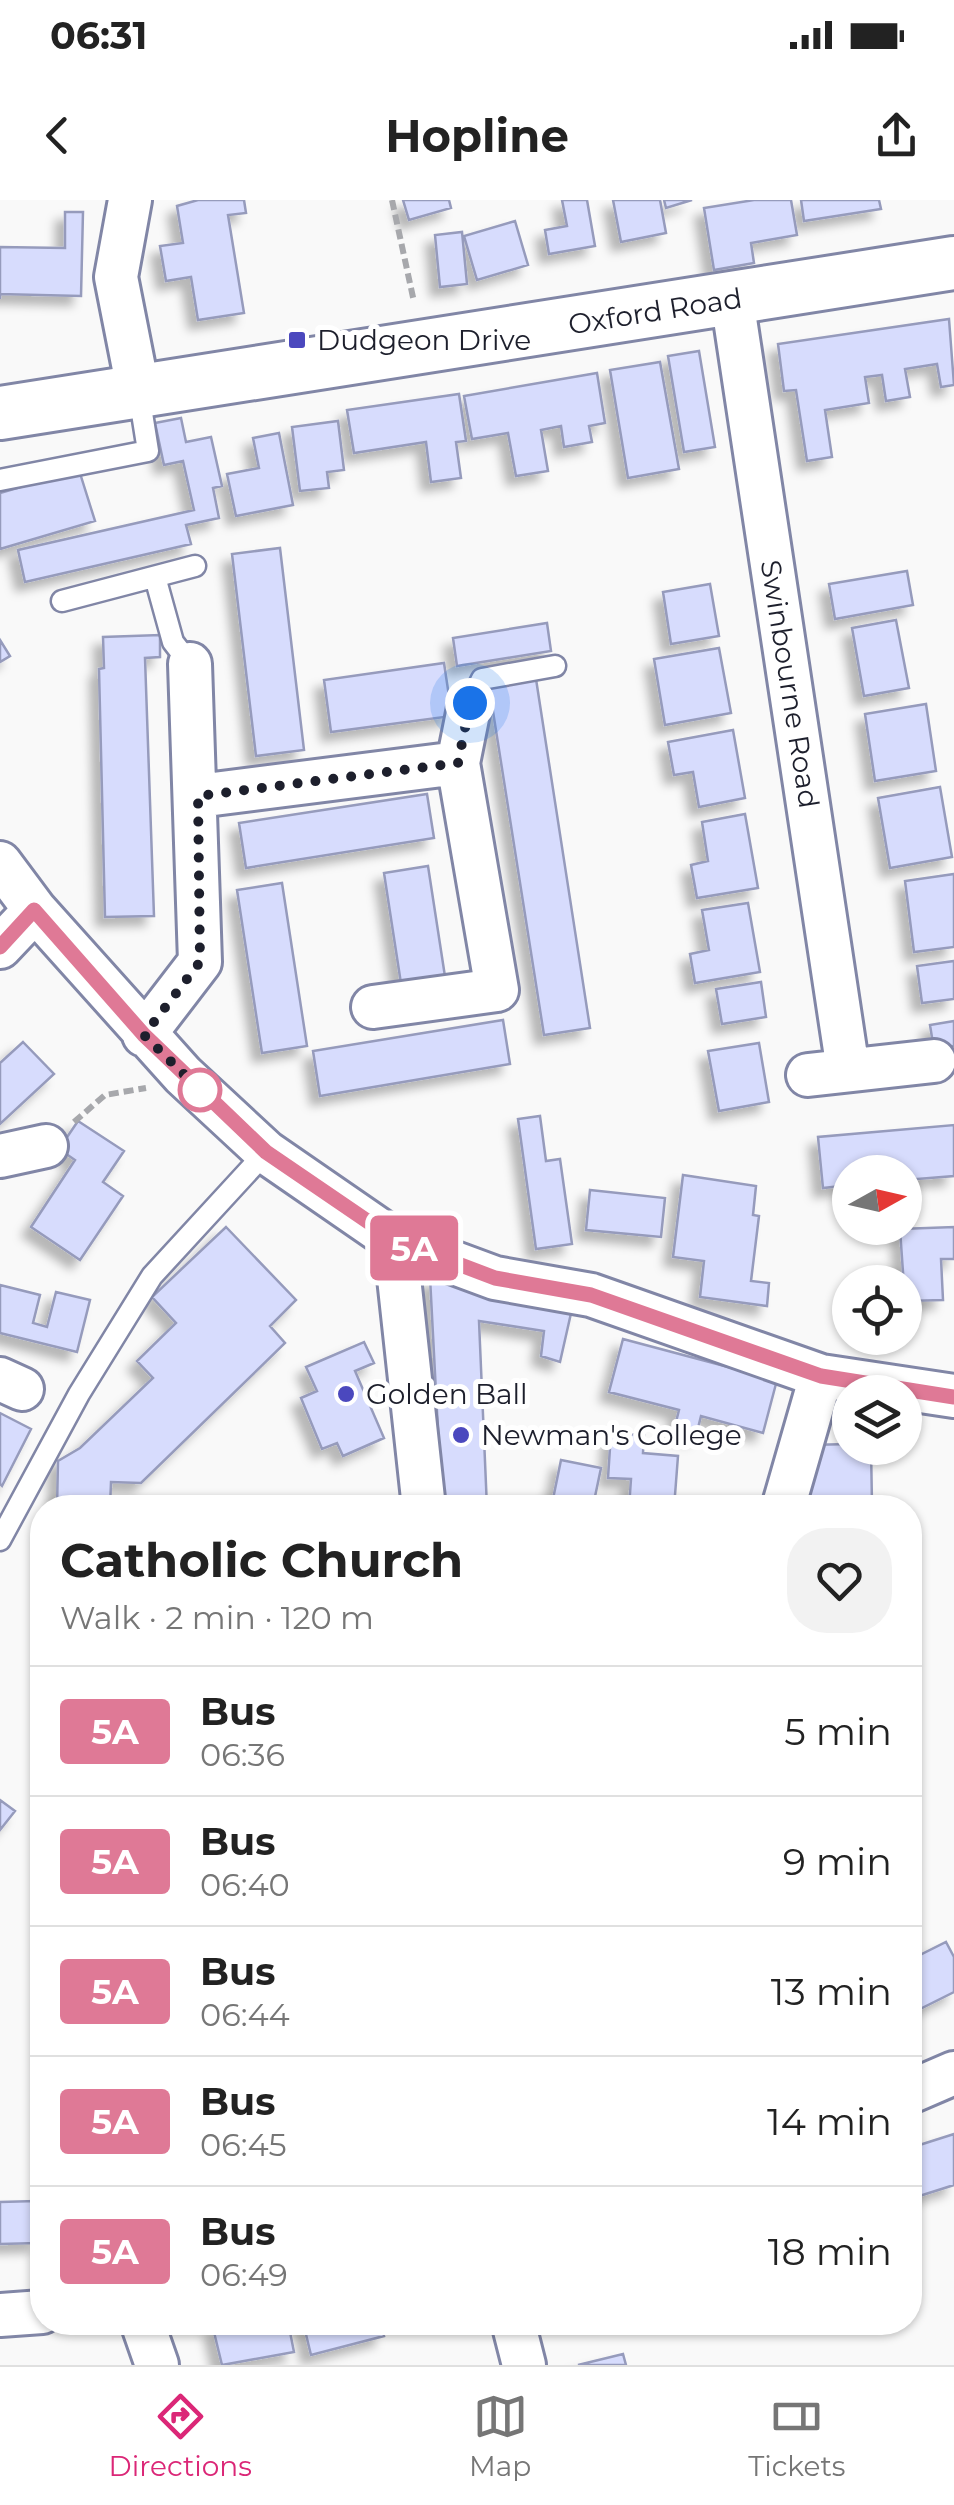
<!DOCTYPE html>
<meta charset="utf-8">
<style>
body{margin:0;font-family:Montserrat,sans-serif;background:#f2f2f2;color:#222;height:100vh;display:flex;flex-direction:column;font-size:38px;white-space:nowrap}
*{box-sizing:border-box;margin:0}
p{font-size:32px;color:#767676}
.icon{flex:none;width:55px;height:55px;fill:none;stroke:currentColor;stroke-width:2;stroke-linecap:round;stroke-linejoin:round}
.map{position:relative;flex:1;overflow:hidden}
.drawer{position:absolute;left:30px;top:1295px;width:892px;height:840px;display:flex;flex-direction:column;background:#fff;border-radius:40px;box-shadow:0 2px 8px #0004}
.drawer>*{flex:none}
.badge{padding:0 20px;border-radius:8px;font-size:35px;line-height:65px}
.needle{width:65px;rotate:82deg}
.buttons{position:absolute;left:832px;top:955px;display:grid;gap:20px}
.buttons a{display:grid;place-items:center;width:90px;height:90px;border-radius:50%;background:#fff;box-shadow:0 2px 8px #0004;font-size:50px}
.you{position:absolute;width:50px;height:50px;margin:-25px;border:8px solid #fff;border-radius:50%;background:#1a73e8;box-shadow:0 0 0 15px #1a73e833}
.map>.badge{position:absolute;translate:-50% -50%;box-shadow:0 0 0 5px #fff}
.round{display:grid;place-items:center;flex:none;width:105px;height:105px;border-radius:40px;background:#f2f2f2}
.headline{display:flex;align-items:center;justify-content:space-between;height:170px;padding:0 30px}
h1{font-size:48px;font-weight:700;line-height:75px}
ul{padding:0;list-style:none}
li{display:flex;align-items:center;gap:30px;height:130px;padding:0 30px;border-top:2px solid #e0e0e0}
li div{flex:1}
li b{display:block;font-size:38px}
li em{font-style:normal}
li .badge{min-width:110px;font-weight:700;text-align:center}
.status{display:flex;justify-content:space-between;align-items:center;height:70px;padding:0 50px;background:#fff;direction:ltr}
.status svg{height:28px;fill:currentColor}
header{display:flex;justify-content:space-between;align-items:center;height:130px;padding:0 30px;background:#fff;font-size:45px;font-weight:700}
.tabs{display:flex;justify-content:space-around;align-items:center;height:140px;border-top:2px solid #e0e0e0;background:#fff;font-size:28px;color:#767676}
.tabs a{display:grid;justify-items:center;gap:5px}
.tabs .current{color:#db2777}
.map>svg:first-child{display:block}
.building{fill:#d7dcfd;stroke:#969bbc;stroke-width:2.5;filter:url(#shadow)}
.lines{fill:none;stroke-linecap:round;stroke-linejoin:round}
.service-casing{stroke:#8186a6;stroke-width:25}
.minor-casing{stroke:#8186a6;stroke-width:48}
.tertiary-casing{stroke:#8186a6;stroke-width:58}
.path{stroke:#a7a8ac;stroke-width:6;stroke-dasharray:10 5;stroke-linecap:butt}
.service{stroke:#fff;stroke-width:20}
.minor{stroke:#fff;stroke-width:42}
.tertiary{stroke:#fff;stroke-width:52}
.line-casing{stroke:#fff;stroke-width:22}
.line{stroke:#df7996;stroke-width:15}
.walk{stroke:#1d1f2c;stroke-width:10;stroke-dasharray:0 18}
.poi-dot{fill:#4b48be;stroke:#fff;stroke-width:4}
.stop-dot{fill:#fff;stroke:#df7996;stroke-width:5}
.labels{text-anchor:middle;stroke-width:10;stroke-linejoin:round;paint-order:stroke}
.street-label{font-size:28px;fill:#1d1f2c;stroke:#fff}
.poi-label{font-size:28px;fill:#1d1f2c;stroke:#fff;text-anchor:start}
</style>
<div class="status"><b>06:31</b><svg viewBox="0 0 49 12"><path d="M0 12V9h3v3zM5 12V6h3v6zM10 12V3h3v9zM15 12V0h3v12zM26 1h20v11H26zM47 4h2v5h-2z"/></svg></div>
<header><svg class="icon" aria-label="back" viewBox="0 0 24 24"><path d="M15 5l-7 7 7 7"/></svg>Hopline<svg class="icon" aria-label="share" viewBox="0 0 24 24"><path d="M12 15V3M7 8l5-5 5 5M5 13v7h14v-7"/></svg></header>
<div class="map">
<svg width="954" height="2165" viewBox="0 0 954 2165">
<defs>
<filter id="shadow"><feDropShadow dx="-9" dy="9" stdDeviation="5" flood-color="#0004"/></filter>
</defs>
<rect width="100%" height="100%" fill="#f9f9f9"/>
<!-- building -->
<path class="building" d="M 198,0 L 244,0 L 246,13 L 228,15 L 244,113 L 198,120 L 191,77 L 166,81 L 160,46 L 183,43 L 177,6 Z
M 403,0 L 449,0 L 451,8 L 409,20 Z
M 562,0 L 587,0 L 595,46 L 549,54 L 545,30 L 567,26 Z
M 613,0 L 660,0 L 666,33 L 621,42 Z
M 664,0 L 692,0 L 666,8 Z
M 754,0 L 791,0 L 797,35 L 751,43 L 754,63 L 714,70 L 704,8 Z
M 801,0 L 879,0 L 881,9 L 804,21 Z
M 65,12 L 83,12 L 81,96 L 0,94 L 0,99 L 0,47 L 65,48 Z
M 515,21 L 528,65 L 477,80 L 464,36 Z
M 462,32 L 467,84 L 440,87 L 435,35 Z
M 949,119 L 954,185 L 941,187 L 937,164 L 905,169 L 910,197 L 886,201 L 882,175 L 865,177 L 869,203 L 825,210 L 832,257 L 807,261 L 796,190 L 784,191 L 778,144 Z
M 699,151 L 715,247 L 684,252 L 668,156 Z
M 660,162 L 679,269 L 628,278 L 610,170 Z
M 597,173 L 605,223 L 589,226 L 592,242 L 564,247 L 561,226 L 541,230 L 548,271 L 516,276 L 508,233 L 472,239 L 464,196 Z
M 459,194 L 466,241 L 456,242 L 461,278 L 431,282 L 426,242 L 354,253 L 347,210 Z
M 181,218 L 186,242 L 211,237 L 222,286 L 213,288 L 219,318 L 186,325 L 191,344 L 25,382 L 18,350 L 194,310 L 183,261 L 164,265 L 155,223 Z
M 338,221 L 344,270 L 327,272 L 329,288 L 300,291 L 292,227 Z
M 279,233 L 293,305 L 236,316 L 227,274 L 259,268 L 253,238 Z
M 79,270 L 95,321 L 0,349 L 0,293 Z
M 280,348 L 304,550 L 256,556 L 232,354 Z
M 907,371 L 913,405 L 835,419 L 829,384 Z
M 710,384 L 719,436 L 671,444 L 663,392 Z
M 896,420 L 909,488 L 864,496 L 852,428 Z
M 547,423 L 551,451 L 457,466 L 453,438 Z
M 160,435 L 160,457 L 145,458 L 154,716 L 105,717 L 99,469 L 104,468 L 103,437 Z
M 0,440 L 10,456 L 0,462 Z
M 719,448 L 731,513 L 665,525 L 654,459 Z
M 444,463 L 452,516 L 331,532 L 324,480 Z
M 536,479 L 590,828 L 544,835 L 489,486 Z
M 926,504 L 936,571 L 875,581 L 865,514 Z
M 733,530 L 745,598 L 699,607 L 693,572 L 674,575 L 668,542 Z
M 940,587 L 952,657 L 890,668 L 878,598 Z
M 427,594 L 434,638 L 246,668 L 239,623 Z
M 745,614 L 758,688 L 697,698 L 691,665 L 708,661 L 702,622 Z
M 428,666 L 446,783 L 402,790 L 384,673 Z
M 954,674 L 954,747 L 914,752 L 905,681 Z
M 282,683 L 307,846 L 262,853 L 237,690 Z
M 748,703 L 760,772 L 695,783 L 690,754 L 709,750 L 702,710 Z
M 954,761 L 954,799 L 922,803 L 917,766 Z
M 761,782 L 766,817 L 722,824 L 716,789 Z
M 503,820 L 510,864 L 320,896 L 313,851 Z
M 954,821 L 954,846 L 934,850 L 930,825 Z
M 23,842 L 54,874 L 0,924 L 0,863 Z
M 759,843 L 769,902 L 719,911 L 708,851 Z
M 540,916 L 546,961 L 560,959 L 572,1044 L 536,1049 L 518,919 Z
M 78,921 L 124,951 L 103,982 L 123,996 L 80,1060 L 31,1027 L 75,960 L 59,949 Z
M 954,925 L 954,976 L 905,980 L 905,972 L 850,972 L 850,985 L 823,988 L 818,937 Z
M 683,975 L 756,986 L 753,1015 L 759,1016 L 751,1081 L 769,1083 L 767,1106 L 700,1097 L 704,1061 L 673,1057 Z
M 590,990 L 665,998 L 661,1037 L 586,1030 Z
M 226,1027 L 296,1100 L 270,1126 L 285,1143 L 141,1283 L 111,1282 L 110,1308 L 57,1308 L 58,1261 L 80,1248 L 153,1178 L 137,1161 L 176,1123 L 152,1097 Z
M 954,1027 L 954,1059 L 941,1059 L 943,1100 L 905,1101 L 900,1029 Z
M 430,1077 L 574,1100 L 560,1162 L 541,1156 L 544,1131 L 479,1121 L 487,1308 L 442,1308 Z
M 0,1085 L 40,1095 L 33,1123 L 47,1127 L 56,1092 L 90,1100 L 77,1152 L 0,1133 Z
M 623,1139 L 777,1180 L 763,1233 L 701,1216 L 696,1236 L 674,1230 L 679,1210 L 609,1192 Z
M 364,1142 L 374,1163 L 355,1171 L 384,1238 L 343,1256 L 337,1243 L 322,1249 L 301,1198 L 317,1191 L 306,1167 Z
M 0,1213 L 31,1229 L 2,1286 L 0,1284 Z
M 611,1233 L 644,1235 L 643,1253 L 678,1256 L 674,1308 L 629,1308 L 631,1279 L 608,1278 Z
M 850,1244 L 871,1248 L 872,1304 L 810,1308 L 809,1245 Z
M 561,1260 L 601,1268 L 593,1306 L 553,1299 Z
M 910,1512 L 916,1547 L 910,1548 Z
M 0,1600 L 15,1611 L 0,1630 Z
M 946,1742 L 954,1757 L 954,1792 L 910,1814 L 910,1760 Z
M 954,1934 L 954,1985 L 910,1999 L 910,1948 Z
M 36,2001 L 38,2043 L 0,2044 L 0,2002 Z
M 236,2122 L 288,2122 L 294,2152 L 222,2165 L 213,2128 Z
M 303,2122 L 380,2122 L 384,2136 L 311,2155 Z
M 623,2154 L 626,2165 L 578,2165 Z"/>
<g class="lines">
<!-- service casing -->
<g class="service-casing">
<path id="service" d="M 0,280 L 148,251 L 139,194
M 155,377 L 173,442 L 190,464
M 62,401 L 195,366
M 470,503 L 482,479 L 555,466
M 0,1340 L 79,1194 L 152,1076 L 266,952"/>
</g>
<!-- minor casing -->
<g class="minor-casing">
<path id="minor" d="M 130,0 L 116,77 L 139,194
M 732,99 L 848,870
M 458,563 L 470,503
M 198,596 L 458,563 L 497,790 L 373,807
M 0,663 L 35,710 L 183,875 L 266,952 L 395,1041 L 495,1078 L 591,1095 L 821,1176 L 954,1196
M 0,747 L 35,710
M 144,835 L 200,762 L 190,464
M 808,875 L 934,861
M 0,956 L 46,946
M 395,1041 L 424,1308
M 0,1179 L 22,1189
M 783,1308 L 821,1176
M 910,1892 L 954,1873
M 0,2115 L 42,2112
M 142,2122 L 157,2165
M 513,2122 L 524,2165"/>
</g>
<!-- tertiary casing -->
<g class="tertiary-casing">
<path id="tertiary" d="M 0,213 L 954,63"/>
</g>
<!-- path -->
<path class="path" d="M 392,0 L 414,102
M 74,922 L 105,895 L 146,888"/>
<!-- service -->
<use href="#service" class="service"/>
<!-- minor -->
<use href="#minor" class="minor"/>
<!-- tertiary -->
<use href="#tertiary" class="tertiary"/>
</g>
<g class="lines">
<!-- line casing -->
<g class="line-casing">
<path id="line" d="M 0,747 L 34,710 L 144,835 L 266,952 L 395,1040 L 495,1078 L 591,1095 L 821,1176 L 954,1197"/>
</g>
<!-- line -->
<use href="#line" class="line"/>
<!-- walk -->
<path class="walk" d="M 200,890 L 211,901 L 144,835 L 200,762 L 198,596 L 458,563 L 470,503"/>
</g>
<!-- markers -->
<g class="poi-dot">
<rect x="287" y="130" width="20" height="20" rx="5"/>
<circle cx="346" cy="1194" r="10"/>
<circle cx="461" cy="1235" r="10"/>
</g>
<circle class="stop-dot" cx="200" cy="890" r="20"/>
<g class="labels">
<!-- street labels -->
<g class="street-label">
<text transform="translate(655 111) rotate(-9)" y="10">Oxford Road</text>
<text transform="translate(790 484) rotate(81)" y="10">Swinbourne Road</text>
</g>
<!-- poi labels -->
<g class="poi-label">
<text x="317" y="150">Dudgeon Drive</text>
<text x="366" y="1204">Golden Ball</text>
<text x="481" y="1245">Newman's College</text>
</g>
</g>
</svg>
<div class="buttons">
<a><svg class="needle" viewBox="-14 -14 28 28"><path d="M0-13l5 13h-10z" fill="#e53935"/><path d="M0 13l5-13h-10z" fill="#767676"/></svg></a>
<a><svg class="icon" aria-label="locate" viewBox="0 0 24 24"><circle cx="12" cy="12" r="6"/><path d="M12 2v4M12 18v4M2 12h4M18 12h4"/></svg></a>
<a><svg class="icon" aria-label="layers" viewBox="0 0 24 24"><path d="M12 4l9 5-9 5-9-5zM3 14l9 5 9-5"/></svg></a>
</div>
<div class="you" style="left:470px;top:503px"></div>
<b class="badge" style="left:414px;top:1048px;background:#df7996;color:#fff">5A</b>
<section class="drawer">
<div class="headline"><div><h1>Catholic Church</h1><p>Walk · 2 min · 120 m</p></div><a class="round"><svg class="icon" aria-label="heart" viewBox="0 0 24 24"><path d="M12 20l-8-8c-3-5 5-10 8-4 3-6 11-1 8 4z"/></svg></a></div>
<ul>
<li><span class="badge" style="background:#df7996;color:#fff">5A</span><div><b>Bus</b><p>06:36</p></div><em>5 min</em></li>
<li><span class="badge" style="background:#df7996;color:#fff">5A</span><div><b>Bus</b><p>06:40</p></div><em>9 min</em></li>
<li><span class="badge" style="background:#df7996;color:#fff">5A</span><div><b>Bus</b><p>06:44</p></div><em>13 min</em></li>
<li><span class="badge" style="background:#df7996;color:#fff">5A</span><div><b>Bus</b><p>06:45</p></div><em>14 min</em></li>
<li><span class="badge" style="background:#df7996;color:#fff">5A</span><div><b>Bus</b><p>06:49</p></div><em>18 min</em></li>
</ul>
</section>
</div>
<nav class="tabs">
<a class="current"><svg class="icon" aria-label="directions" viewBox="0 0 24 24"><path d="M12 3l9 9-9 9-9-9zM9 14v-3h6M13 9l2 2-2 2"/></svg>Directions</a>
<a><svg class="icon" aria-label="map" viewBox="0 0 24 24"><path d="M3 6l6-2 6 2 6-2v14l-6 2-6-2-6 2zM9 4v14M15 6v14"/></svg>Map</a>
<a><svg class="icon" aria-label="tickets" viewBox="0 0 24 24"><path d="M3 7h18v10H3zM15 7v10"/></svg>Tickets</a>
</nav>
